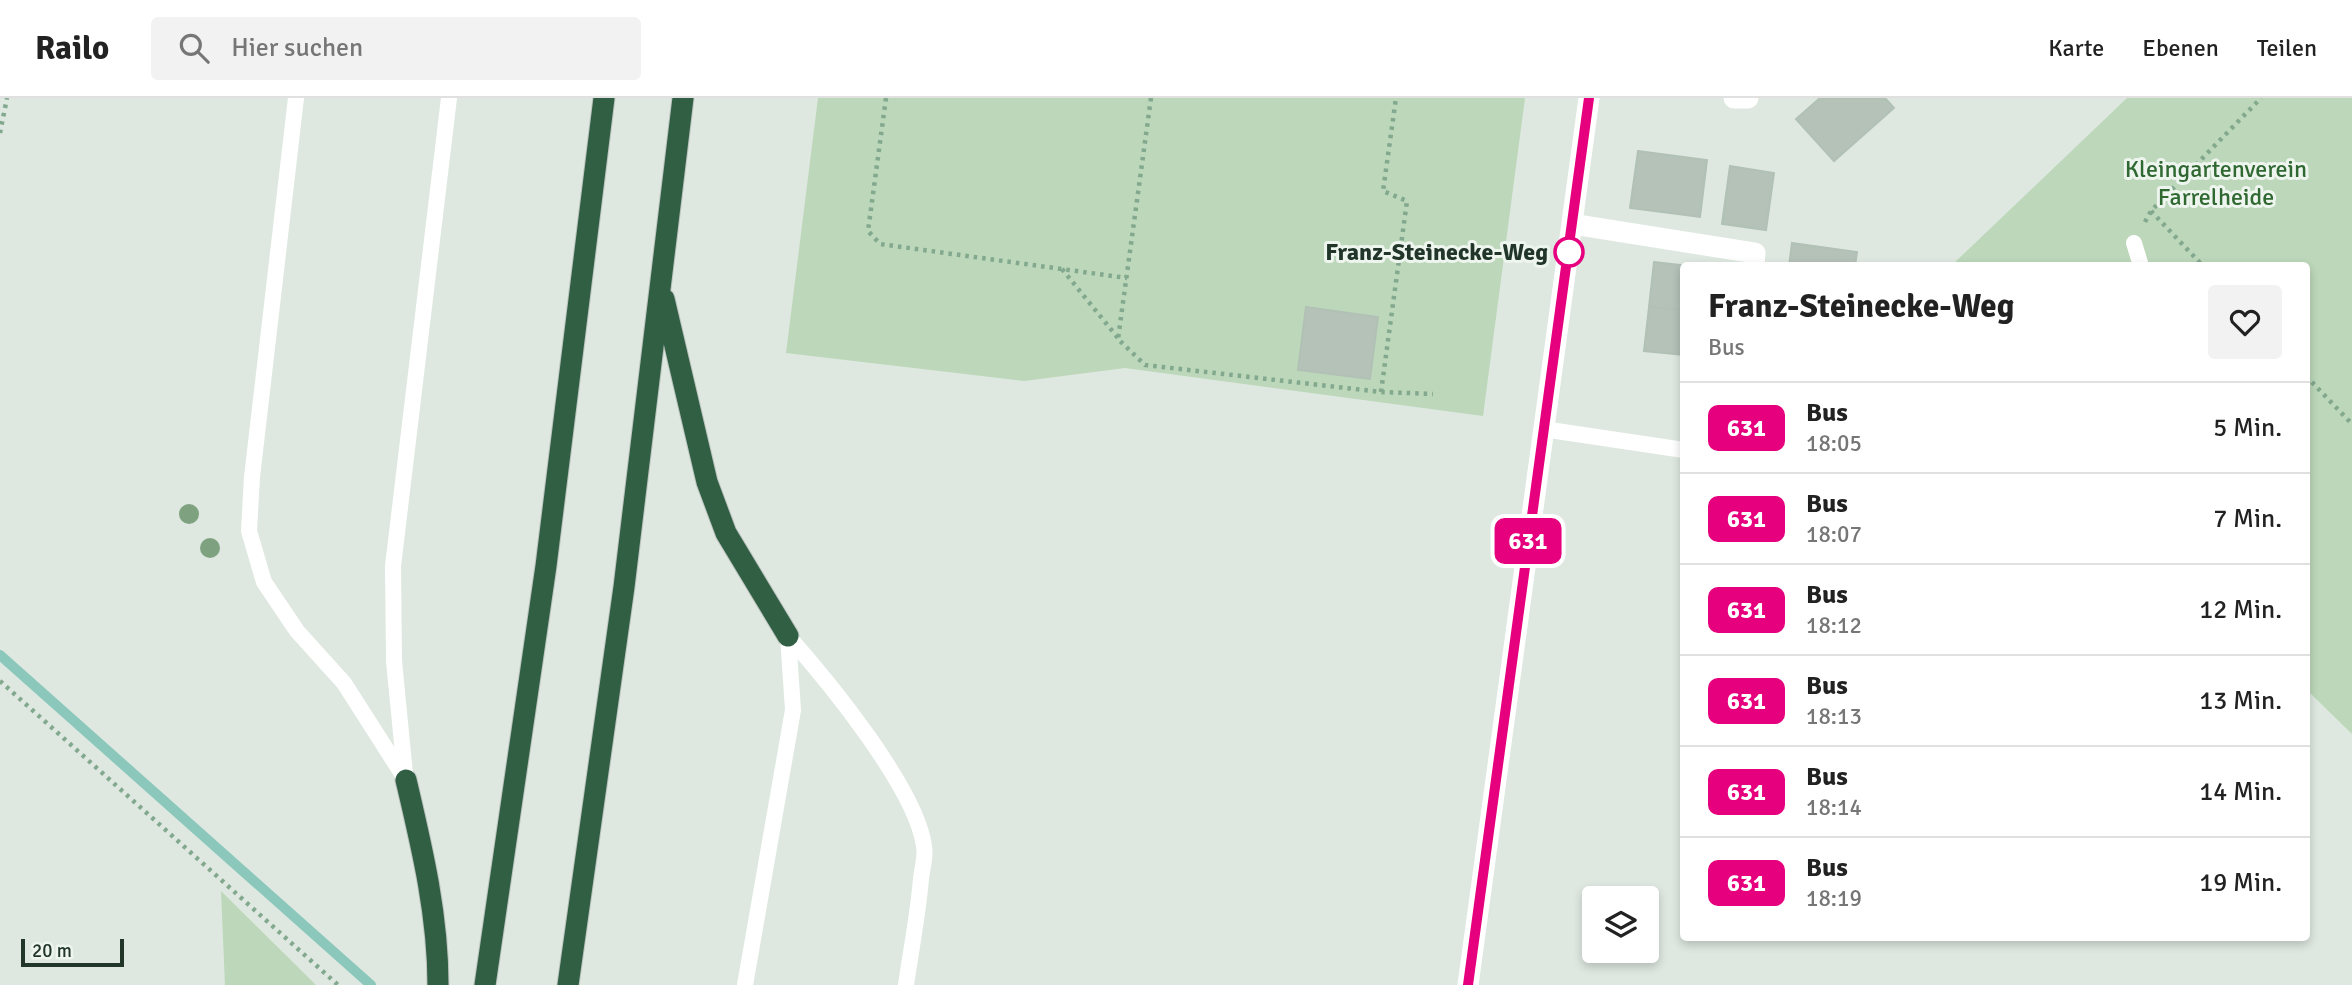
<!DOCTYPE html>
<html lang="de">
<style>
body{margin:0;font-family:Signika,sans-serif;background:#f2f2f2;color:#222;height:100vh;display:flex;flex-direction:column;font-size:26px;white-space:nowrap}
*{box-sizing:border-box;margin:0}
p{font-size:23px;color:#767676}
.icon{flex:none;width:38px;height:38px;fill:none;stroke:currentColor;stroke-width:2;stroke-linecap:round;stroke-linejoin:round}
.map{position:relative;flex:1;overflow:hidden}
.details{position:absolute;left:1680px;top:164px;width:630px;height:679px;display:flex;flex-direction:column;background:#fff;border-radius:7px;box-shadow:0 4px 10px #0003}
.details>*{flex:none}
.badge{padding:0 14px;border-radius:10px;font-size:24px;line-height:46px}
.controls{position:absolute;left:1582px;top:788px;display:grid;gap:14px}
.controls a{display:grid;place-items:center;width:77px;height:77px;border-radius:7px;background:#fff;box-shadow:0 4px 10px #0003;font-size:35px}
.scale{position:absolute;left:21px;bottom:18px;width:103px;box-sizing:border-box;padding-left:7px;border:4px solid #213629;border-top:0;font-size:19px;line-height:24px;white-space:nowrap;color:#213629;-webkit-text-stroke:5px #eef5ef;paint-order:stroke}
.map>.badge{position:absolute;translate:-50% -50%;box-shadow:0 0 0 4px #fff}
.round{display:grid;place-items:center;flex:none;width:74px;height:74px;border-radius:7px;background:#f2f2f2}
.summary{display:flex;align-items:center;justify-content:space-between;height:119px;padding:0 28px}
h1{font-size:33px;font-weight:800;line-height:52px}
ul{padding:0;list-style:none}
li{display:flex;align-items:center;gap:21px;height:91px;padding:0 28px;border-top:2px solid #e0e0e0}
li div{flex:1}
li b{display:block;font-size:26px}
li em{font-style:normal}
li .badge{min-width:77px;font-weight:700;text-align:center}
header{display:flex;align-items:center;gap:42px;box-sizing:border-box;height:98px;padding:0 35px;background:#fff;border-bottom:2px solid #e0e0e0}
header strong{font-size:33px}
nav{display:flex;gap:38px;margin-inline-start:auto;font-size:24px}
.search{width:490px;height:63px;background:#f2f2f2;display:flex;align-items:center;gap:18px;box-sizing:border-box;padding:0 24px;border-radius:7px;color:#767676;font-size:26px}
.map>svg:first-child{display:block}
.green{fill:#bcd7b9}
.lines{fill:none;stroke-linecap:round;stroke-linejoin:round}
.stream{stroke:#8bc8bb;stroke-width:10}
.building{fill:#b4c2b8;stroke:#b1c1b5;stroke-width:2}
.highway-casing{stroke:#bcc3bf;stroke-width:23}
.path{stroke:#82a88e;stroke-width:4.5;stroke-dasharray:3.5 5;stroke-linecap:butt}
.lane{stroke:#fff;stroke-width:16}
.street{stroke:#fff;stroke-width:21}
.highway{stroke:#305f44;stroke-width:21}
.tree{fill:#7ea280}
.line-casing{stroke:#fff;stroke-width:16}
.line{stroke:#e6007e;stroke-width:10}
.stop-dot{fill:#fff;stroke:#e6007e;stroke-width:3.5}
.labels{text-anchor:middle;stroke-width:6;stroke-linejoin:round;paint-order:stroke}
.park-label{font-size:24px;fill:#306831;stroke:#eef5ef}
.stop-label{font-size:24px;font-weight:bold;fill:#213629;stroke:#eef5ef;text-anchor:end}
</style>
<header>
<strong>Railo</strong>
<div class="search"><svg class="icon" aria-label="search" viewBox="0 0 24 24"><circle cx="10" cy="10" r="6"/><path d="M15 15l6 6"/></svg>Hier suchen</div>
<nav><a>Karte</a><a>Ebenen</a><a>Teilen</a></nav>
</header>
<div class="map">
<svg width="2352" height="887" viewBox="0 0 2352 887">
<rect width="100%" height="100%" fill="#dee8e0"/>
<!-- green -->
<path class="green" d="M 818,0 L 1525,0 L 1483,318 L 1125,270 L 1024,283 L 786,255 Z
M 2127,0 L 2352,0 L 2352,636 L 2310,595 L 2307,597 L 2306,168 L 1951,168 Z
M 221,793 L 316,887 L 225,887 Z"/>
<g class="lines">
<!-- stream -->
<path class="stream" d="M 0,557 L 371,887"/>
</g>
<!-- building -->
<path class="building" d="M 1820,0 L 1885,0 L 1894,10 L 1834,63 L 1796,21 Z
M 1638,53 L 1707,62 L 1700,119 L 1630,110 Z
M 1730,68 L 1774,75 L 1766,132 L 1722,126 Z
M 1792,145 L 1857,154 L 1855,168 L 1789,168 Z
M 1654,164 L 1689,168 L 1684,168 L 1684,212 L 1649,209 Z
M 1306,209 L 1378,219 L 1370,281 L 1298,272 Z
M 1649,209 L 1684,212 L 1684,257 L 1644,253 Z"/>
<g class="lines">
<!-- highway casing -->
<g class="highway-casing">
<path id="highway" d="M 664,201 L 707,384 L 726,435 L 788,538
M 406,682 C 422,750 438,816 438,887
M 485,887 L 546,468 L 604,0
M 568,887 L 624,489 L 683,0"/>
</g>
<!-- path -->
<path class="path" d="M 886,0 L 868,133 L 880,146 L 1127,180
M 1151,0 L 1118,241 L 1145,267 L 1381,294 L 1433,296
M 0,35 L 7,0
M 2151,113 L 2203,168
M 2145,124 L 2151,113 L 2261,0
M 1062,171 L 1118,240
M 2306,278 L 2352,326
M 1381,294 L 1407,103 L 1383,93 L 1396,0
M 0,583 L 338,887"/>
<!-- lane -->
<path class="lane" d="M 296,0 L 252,379 L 249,433 L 264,484 L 297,533 L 344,585 L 406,682
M 2134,145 L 2141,168
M 1543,331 L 1684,352
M 788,538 C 828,583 916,690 924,748 C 926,758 922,771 921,781 C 918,816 911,852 906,887
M 405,676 L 394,563 L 393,468 L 449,0
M 745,887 L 793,612 L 788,538"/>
<!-- street -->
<path class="street" d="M 1734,0 L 1748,0
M 1572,126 L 1755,155 L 1754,168
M 1468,887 L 1589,0"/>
<!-- highway -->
<use href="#highway" class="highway"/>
</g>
<!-- trees -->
<g class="tree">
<circle cx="189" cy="416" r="10"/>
<circle cx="210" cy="450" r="10"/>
</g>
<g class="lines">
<!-- line casing -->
<g class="line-casing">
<path id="line" d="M 1468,887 L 1589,0"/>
</g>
<!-- line -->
<use href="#line" class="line"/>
</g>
<!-- markers -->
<circle class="stop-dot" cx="1569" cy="154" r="14"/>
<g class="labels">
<!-- park labels -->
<g class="park-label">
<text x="2216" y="79">Kleingartenverein<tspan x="2216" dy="28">Farrelheide</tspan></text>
</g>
<!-- stop labels -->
<g class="stop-label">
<text x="1548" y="162">Franz-Steinecke-Weg</text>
</g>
</g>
</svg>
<div class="controls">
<a><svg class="icon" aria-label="layers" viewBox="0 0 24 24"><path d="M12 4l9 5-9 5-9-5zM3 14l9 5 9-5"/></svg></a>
</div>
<div class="scale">20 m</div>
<b class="badge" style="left:1528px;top:443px;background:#e6007e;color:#fff">631</b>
<section class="details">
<div class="summary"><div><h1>Franz-Steinecke-Weg</h1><p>Bus</p></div><a class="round"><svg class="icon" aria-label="heart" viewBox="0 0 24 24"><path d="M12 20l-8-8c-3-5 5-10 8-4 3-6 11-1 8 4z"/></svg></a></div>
<ul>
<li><span class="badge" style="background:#e6007e;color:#fff">631</span><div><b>Bus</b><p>18:05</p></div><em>5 Min.</em></li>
<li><span class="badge" style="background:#e6007e;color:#fff">631</span><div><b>Bus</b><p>18:07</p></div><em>7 Min.</em></li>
<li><span class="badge" style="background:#e6007e;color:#fff">631</span><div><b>Bus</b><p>18:12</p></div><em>12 Min.</em></li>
<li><span class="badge" style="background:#e6007e;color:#fff">631</span><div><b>Bus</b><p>18:13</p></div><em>13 Min.</em></li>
<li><span class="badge" style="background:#e6007e;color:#fff">631</span><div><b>Bus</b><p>18:14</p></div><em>14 Min.</em></li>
<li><span class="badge" style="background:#e6007e;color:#fff">631</span><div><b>Bus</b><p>18:19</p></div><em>19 Min.</em></li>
</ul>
</section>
</div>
